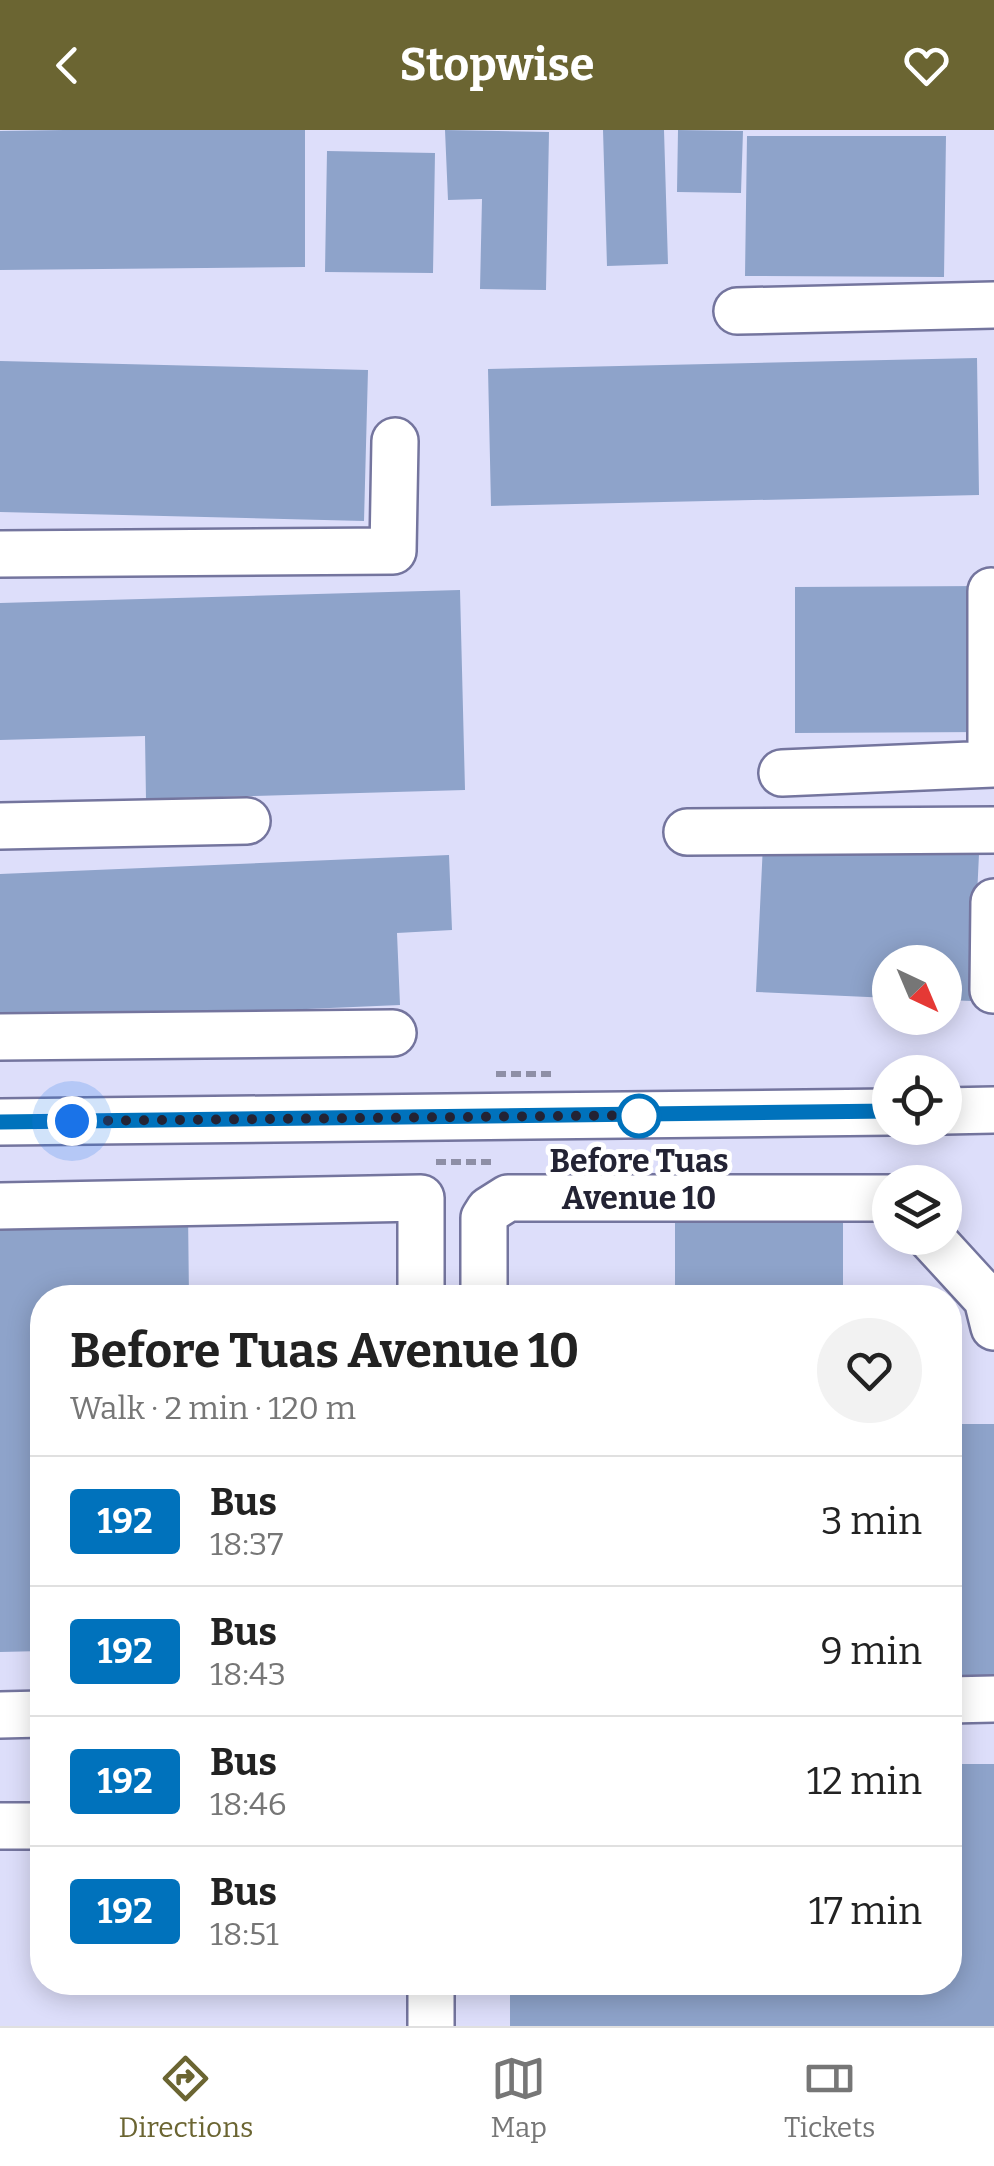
<!DOCTYPE html>
<meta charset="utf-8">
<style>
body{margin:0;font-family:Bitter,serif;background:#f2f2f2;color:#222;height:100vh;display:flex;flex-direction:column;font-size:38px;white-space:nowrap}
*{box-sizing:border-box;margin:0}
p{font-size:32px;color:#767676}
.icon{flex:none;width:55px;height:55px;fill:none;stroke:currentColor;stroke-width:2;stroke-linecap:round;stroke-linejoin:round}
.map{position:relative;flex:1;overflow:hidden}
.drawer{position:absolute;left:30px;top:1155px;width:932px;height:710px;display:flex;flex-direction:column;background:#fff;border-radius:40px;box-shadow:0 5px 25px #0003}
.drawer>*{flex:none}
.badge{padding:0 20px;border-radius:8px;font-size:35px;line-height:65px}
.needle{width:65px;rotate:136deg}
.buttons{position:absolute;left:872px;top:815px;display:grid;gap:20px}
.buttons a{display:grid;place-items:center;width:90px;height:90px;border-radius:50%;background:#fff;box-shadow:0 5px 25px #0003;font-size:50px}
.you{position:absolute;width:50px;height:50px;margin:-25px;border:8px solid #fff;border-radius:50%;background:#1a73e8;box-shadow:0 0 0 15px #1a73e833}
.map>.badge{position:absolute;translate:-50% -50%;box-shadow:0 0 0 5px #fff}
.round{display:grid;place-items:center;flex:none;width:105px;height:105px;border-radius:52px;background:#f2f2f2}
.headline{display:flex;align-items:center;justify-content:space-between;height:170px;padding:0 40px}
h1{font-size:48px;font-weight:700;line-height:75px}
ul{padding:0;list-style:none}
li{display:flex;align-items:center;gap:30px;height:130px;padding:0 40px;border-top:2px solid #e0e0e0}
li div{flex:1}
li b{display:block;font-size:38px}
li em{font-style:normal}
li .badge{min-width:110px;font-weight:700;text-align:center}
header{display:flex;justify-content:space-between;align-items:center;height:130px;padding:0 40px;background:#6b6532;color:#fff;font-size:45px;font-weight:700}
.dock{display:flex;justify-content:space-around;align-items:center;height:140px;border-top:2px solid #e0e0e0;background:#fff;font-size:28px;color:#767676}
.dock a{display:grid;justify-items:center;gap:5px}
.dock .current{color:#6b6532}
.map>svg:first-child{display:block}
.building{fill:#8ea3ca}
.lines{fill:none;stroke-linecap:round;stroke-linejoin:round}
.minor-casing{stroke:#74759e;stroke-width:50}
.path{stroke:#8e8fa6;stroke-width:6;stroke-dasharray:10 5;stroke-linecap:butt}
.minor{stroke:#fff;stroke-width:45}
.line-casing{stroke:#fff;stroke-width:22}
.line{stroke:#0072bc;stroke-width:15}
.walk{stroke:#232334;stroke-width:10;stroke-dasharray:0 18}
.stop-dot{fill:#fff;stroke:#0072bc;stroke-width:5}
.labels{text-anchor:middle;stroke-width:10;stroke-linejoin:round;paint-order:stroke}
.stop-label{font-size:32px;font-weight:bold;fill:#232334;stroke:#fff}
</style>
<header><svg class="icon" aria-label="back" viewBox="0 0 24 24"><path d="M15 5l-7 7 7 7"/></svg>Stopwise<svg class="icon" aria-label="heart" viewBox="0 0 24 24"><path d="M12 20l-8-8c-3-5 5-10 8-4 3-6 11-1 8 4z"/></svg></header>
<div class="map">
<svg width="994" height="1896" viewBox="0 0 994 1896">
<rect width="100%" height="100%" fill="#dddefa"/>
<!-- building -->
<path class="building" d="M 64,0 L 305,0 L 305,137 L 0,140 L 0,1 Z
M 445,0 L 549,2 L 546,160 L 480,159 L 482,69 L 448,70 Z
M 603,0 L 664,0 L 668,134 L 607,136 Z
M 678,0 L 743,1 L 741,63 L 677,62 Z
M 747,6 L 946,6 L 944,147 L 745,146 Z
M 327,21 L 435,23 L 433,143 L 325,142 Z
M 977,228 L 979,365 L 491,376 L 488,239 Z
M 0,231 L 368,240 L 364,391 L 0,382 Z
M 984,456 L 985,602 L 795,603 L 795,457 Z
M 460,460 L 465,660 L 146,669 L 145,606 L 0,610 L 0,473 Z
M 763,714 L 979,724 L 972,871 L 945,870 L 945,832 L 890,832 L 890,868 L 756,862 Z
M 449,725 L 452,800 L 397,803 L 400,875 L 0,892 L 0,744 Z
M 188,1081 L 189,1168 L 42,1168 L 42,1521 L 0,1522 L 0,1086 Z
M 843,1091 L 843,1168 L 675,1168 L 675,1092 Z
M 950,1294 L 994,1294 L 994,1547 L 950,1547 Z
M 950,1634 L 994,1634 L 994,1896 L 510,1896 L 510,1852 L 950,1852 Z"/>
<g class="lines">
<!-- minor casing -->
<g class="minor-casing">
<path id="minor" d="M 737,181 L 994,175
M 0,424 L 393,421 L 395,311
M 991,461 L 991,634
M 782,643 L 994,634
M 0,696 L 247,691
M 687,702 L 994,700
M 993,860 L 994,772
M 0,907 L 393,903
M 945,981 L 994,980
M 0,992 L 890,982
M 0,1076 L 421,1068 L 421,1168
M 931,1108 L 987,1169 L 994,1197
M 484,1168 L 484,1088 L 489,1080 L 508,1068 L 890,1068
M 950,1570 L 994,1569
M 0,1585 L 42,1584
M 0,1696 L 42,1696
M 431,1852 L 431,1896"/>
</g>
<!-- path -->
<path class="path" d="M 496,944 L 554,944
M 436,1032 L 493,1032"/>
<!-- minor -->
<use href="#minor" class="minor"/>
</g>
<g class="lines">
<!-- line casing -->
<g class="line-casing">
<path id="line" d="M 0,992 L 890,981"/>
</g>
<!-- line -->
<use href="#line" class="line"/>
<!-- walk -->
<path class="walk" d="M 72,991 L 658,985 L 639,986"/>
</g>
<!-- markers -->
<circle class="stop-dot" cx="639" cy="986" r="20"/>
<g class="labels">
<!-- stop labels -->
<g class="stop-label">
<text x="639" y="1042">Before Tuas<tspan x="639" dy="37">Avenue 10</tspan></text>
</g>
</g>
</svg>
<div class="buttons">
<a><svg class="needle" viewBox="-14 -14 28 28"><path d="M0-13l5 13h-10z" fill="#e53935"/><path d="M0 13l5-13h-10z" fill="#767676"/></svg></a>
<a><svg class="icon" aria-label="locate" viewBox="0 0 24 24"><circle cx="12" cy="12" r="6"/><path d="M12 2v4M12 18v4M2 12h4M18 12h4"/></svg></a>
<a><svg class="icon" aria-label="layers" viewBox="0 0 24 24"><path d="M12 4l9 5-9 5-9-5zM3 14l9 5 9-5"/></svg></a>
</div>
<div class="you" style="left:72px;top:991px"></div>
<section class="drawer">
<div class="headline"><div><h1>Before Tuas Avenue 10</h1><p>Walk · 2 min · 120 m</p></div><a class="round"><svg class="icon" aria-label="heart" viewBox="0 0 24 24"><path d="M12 20l-8-8c-3-5 5-10 8-4 3-6 11-1 8 4z"/></svg></a></div>
<ul>
<li><span class="badge" style="background:#0072bc;color:#fff">192</span><div><b>Bus</b><p>18:37</p></div><em>3 min</em></li>
<li><span class="badge" style="background:#0072bc;color:#fff">192</span><div><b>Bus</b><p>18:43</p></div><em>9 min</em></li>
<li><span class="badge" style="background:#0072bc;color:#fff">192</span><div><b>Bus</b><p>18:46</p></div><em>12 min</em></li>
<li><span class="badge" style="background:#0072bc;color:#fff">192</span><div><b>Bus</b><p>18:51</p></div><em>17 min</em></li>
</ul>
</section>
</div>
<nav class="dock">
<a class="current"><svg class="icon" aria-label="directions" viewBox="0 0 24 24"><path d="M12 3l9 9-9 9-9-9zM9 14v-3h6M13 9l2 2-2 2"/></svg>Directions</a>
<a><svg class="icon" aria-label="map" viewBox="0 0 24 24"><path d="M3 6l6-2 6 2 6-2v14l-6 2-6-2-6 2zM9 4v14M15 6v14"/></svg>Map</a>
<a><svg class="icon" aria-label="tickets" viewBox="0 0 24 24"><path d="M3 7h18v10H3zM15 7v10"/></svg>Tickets</a>
</nav>
